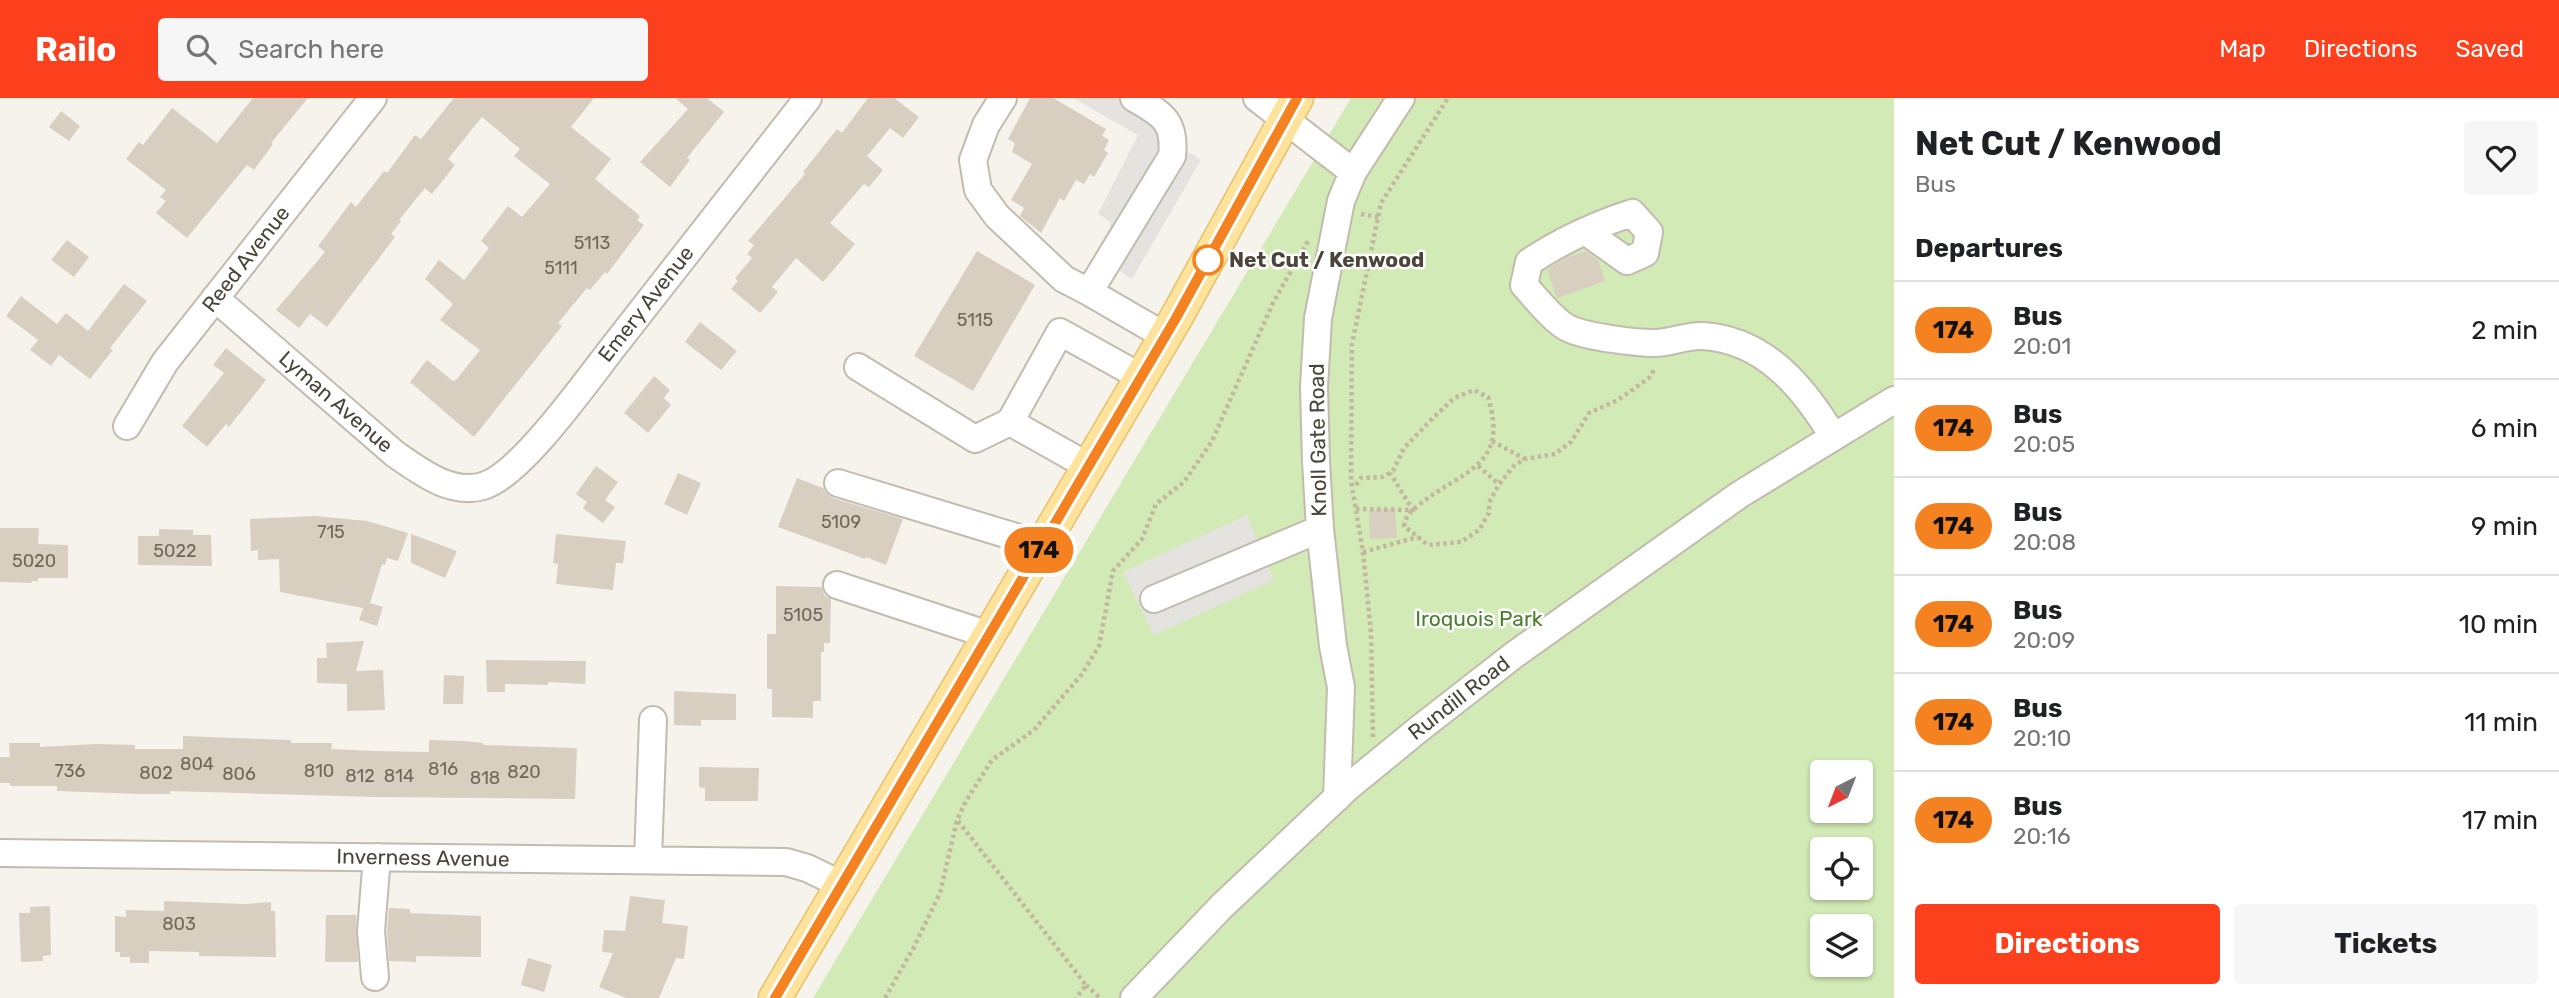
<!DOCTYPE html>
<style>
body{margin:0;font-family:Rubik,sans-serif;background:#f6f6f6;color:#202124;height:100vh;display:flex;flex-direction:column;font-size:26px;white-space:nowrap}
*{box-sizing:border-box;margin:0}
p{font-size:23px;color:#757577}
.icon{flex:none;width:38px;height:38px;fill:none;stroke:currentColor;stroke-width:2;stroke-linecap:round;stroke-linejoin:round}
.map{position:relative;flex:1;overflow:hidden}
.details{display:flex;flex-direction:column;background:#fff;width:665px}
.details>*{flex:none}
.badge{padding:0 14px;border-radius:23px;font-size:24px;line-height:46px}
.needle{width:46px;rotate:222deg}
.fabs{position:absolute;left:1810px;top:662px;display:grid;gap:14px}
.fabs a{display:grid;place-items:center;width:63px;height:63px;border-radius:7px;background:#fff;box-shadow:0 2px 5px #0004;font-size:35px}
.map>.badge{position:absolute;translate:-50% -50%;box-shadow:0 0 0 4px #fff}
h2{padding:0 21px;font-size:26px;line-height:63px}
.round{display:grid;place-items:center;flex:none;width:74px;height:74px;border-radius:7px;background:#f6f6f6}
.headline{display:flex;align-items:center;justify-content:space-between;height:119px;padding:0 21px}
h1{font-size:33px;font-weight:700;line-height:52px}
.action{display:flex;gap:14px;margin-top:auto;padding:14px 21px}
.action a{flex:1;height:80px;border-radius:7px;background:#fc3f1d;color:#fff;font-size:28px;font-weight:700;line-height:80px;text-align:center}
.action a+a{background:#f6f6f6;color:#202124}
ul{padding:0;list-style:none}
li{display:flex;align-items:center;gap:21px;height:98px;padding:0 21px;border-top:2px solid #e0e0e0}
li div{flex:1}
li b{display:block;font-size:26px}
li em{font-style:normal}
li .badge{min-width:77px;font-weight:700;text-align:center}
header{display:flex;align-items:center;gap:42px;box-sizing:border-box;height:98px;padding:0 35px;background:#fc3f1d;color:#fff}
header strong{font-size:33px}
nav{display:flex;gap:38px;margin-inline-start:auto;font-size:24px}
.search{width:490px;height:63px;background:#f6f6f6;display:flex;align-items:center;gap:18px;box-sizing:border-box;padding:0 24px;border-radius:7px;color:#757577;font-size:26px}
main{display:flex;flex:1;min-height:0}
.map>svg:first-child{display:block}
.green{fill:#d2eab5;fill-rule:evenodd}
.parking{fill:#e5e3e0}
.building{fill:#d8cfc1}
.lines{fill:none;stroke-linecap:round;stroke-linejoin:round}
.minor-casing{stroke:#c2bbae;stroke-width:30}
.major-casing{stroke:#e6c16a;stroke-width:35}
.path{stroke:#c4b79f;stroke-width:4.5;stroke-dasharray:3.5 3.5;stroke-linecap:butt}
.minor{stroke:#fff;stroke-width:26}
.major{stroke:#ffe39c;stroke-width:32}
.line-casing{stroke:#fff;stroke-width:16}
.line{stroke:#f58220;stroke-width:10}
.stop-dot{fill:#fff;stroke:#f58220;stroke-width:3.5}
.labels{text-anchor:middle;stroke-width:5;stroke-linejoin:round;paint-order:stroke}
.number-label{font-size:18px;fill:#6e675b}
.street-label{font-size:21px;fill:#4b4439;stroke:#fff}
.stop-label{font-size:21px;font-weight:bold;fill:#4b4439;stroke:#fff;text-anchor:start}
.park-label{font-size:21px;fill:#4a7f2a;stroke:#fff}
</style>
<header>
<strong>Railo</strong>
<div class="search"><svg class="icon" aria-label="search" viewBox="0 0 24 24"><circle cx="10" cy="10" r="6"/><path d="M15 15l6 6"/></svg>Search here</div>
<nav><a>Map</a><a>Directions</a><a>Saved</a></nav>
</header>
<main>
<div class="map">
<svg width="1894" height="900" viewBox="0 0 1894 900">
<rect width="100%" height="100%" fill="#f6f3ec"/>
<!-- green -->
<path class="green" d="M 1351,0 L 1894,0 L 1894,900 L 813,900 ZM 1822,674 L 1860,674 L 1860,712 L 1822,712 ZM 1822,751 L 1860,751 L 1860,789 L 1822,789 ZM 1822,828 L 1860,828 L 1860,866 L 1822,866 Z"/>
<!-- parking -->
<path class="parking" d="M 1073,0 L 1160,0 L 1181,19 L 1187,53 L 1201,62 L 1132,181 L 1094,157 L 1110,129 L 1110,124 L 1098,116 L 1138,37 Z
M 1247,417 L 1274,482 L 1154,537 L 1123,474 Z"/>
<!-- building -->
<path class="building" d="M 253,0 L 308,0 L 271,45 L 273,46 L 254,72 L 247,67 L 187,140 L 156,115 L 166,103 L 160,99 L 166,92 L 126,61 L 139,44 L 143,47 L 172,10 L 217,45 Z
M 454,0 L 594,0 L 571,29 L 611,61 L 595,81 L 640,118 L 637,122 L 644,127 L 607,176 L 605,174 L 590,192 L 587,190 L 558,225 L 562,228 L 474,339 L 410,284 L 427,262 L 453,283 L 456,282 L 480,252 L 440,222 L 453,206 L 425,181 L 439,162 L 464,182 L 489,150 L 481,143 L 508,108 L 522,119 L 550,86 L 514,58 L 520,51 L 482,19 L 448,61 L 455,67 L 432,96 L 425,90 L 399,122 L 401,123 L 391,136 L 395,139 L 327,229 L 310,216 L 299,230 L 276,212 L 325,154 L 318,148 L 351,104 L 356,109 L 384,73 L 387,75 L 415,37 L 421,41 Z
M 675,0 L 707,0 L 724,14 L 687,60 L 690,62 L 670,89 L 640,64 L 688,11 Z
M 868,0 L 894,0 L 919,19 L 903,40 L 890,30 L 867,58 L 883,72 L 869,89 L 864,86 L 830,125 L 855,146 L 830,176 L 823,184 L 796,160 L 772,189 L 778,194 L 760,215 L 731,191 L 738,183 L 735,180 L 752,160 L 747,156 L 754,147 L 748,143 L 805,76 L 803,74 L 837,31 L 842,35 Z
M 1030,0 L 1053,0 L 1106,31 L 1102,38 L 1109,42 L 1104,52 L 1108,55 L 1094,79 L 1090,76 L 1084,86 L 1076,82 L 1064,103 L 1060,100 L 1041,135 L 1020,118 L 1024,110 L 1011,102 L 1032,66 L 1012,54 L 1015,45 L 1008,41 Z
M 61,13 L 80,28 L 69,43 L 49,29 Z
M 67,142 L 89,159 L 74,179 L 51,162 Z
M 977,153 L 1035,187 L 973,293 L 914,258 Z
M 1586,153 L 1598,162 L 1605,183 L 1557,200 L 1547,171 L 1566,160 Z
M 124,186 L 147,203 L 110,250 L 113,252 L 90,281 L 59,257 L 51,268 L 30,252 L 38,242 L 6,218 L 21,198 L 57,226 L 66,215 L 88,233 Z
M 700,224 L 737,253 L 721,272 L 685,244 Z
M 226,250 L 266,282 L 229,329 L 226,326 L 207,349 L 182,328 L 224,275 L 213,267 Z
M 654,278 L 670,292 L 664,300 L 671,307 L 648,335 L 624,315 Z
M 596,368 L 618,384 L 605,402 L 615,409 L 603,425 L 583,410 L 587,404 L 576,396 Z
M 678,375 L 701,385 L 687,417 L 664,406 Z
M 797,380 L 823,390 L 827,396 L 833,400 L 903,421 L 886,467 L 866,459 L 865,461 L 778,429 Z
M 1395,411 L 1397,440 L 1370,441 L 1369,412 Z
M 315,418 L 367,423 L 408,435 L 398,463 L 387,460 L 385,467 L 382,466 L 370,505 L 383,509 L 377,528 L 359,522 L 363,510 L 280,494 L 279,461 L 258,462 L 258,452 L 251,453 L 250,421 Z
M 0,430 L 39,430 L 38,446 L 68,447 L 68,480 L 38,480 L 38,483 L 32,483 L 31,485 L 0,484 Z
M 159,431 L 193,432 L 193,437 L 211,437 L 212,468 L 138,467 L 138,438 L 159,438 Z
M 411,436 L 457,453 L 445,480 L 411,465 Z
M 556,436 L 626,443 L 623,465 L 616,465 L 613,492 L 556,486 L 558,466 L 553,465 Z
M 776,488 L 822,489 L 824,497 L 831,501 L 830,545 L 824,545 L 824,554 L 821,554 L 821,603 L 813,603 L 813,620 L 772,619 L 772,591 L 767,591 L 767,536 L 776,536 Z
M 364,543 L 356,573 L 383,572 L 385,612 L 347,613 L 347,586 L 317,585 L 317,560 L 327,560 L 326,545 Z
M 486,562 L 586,563 L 585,586 L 548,584 L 548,587 L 505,586 L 505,594 L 487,594 Z
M 444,577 L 464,578 L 463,606 L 443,606 Z
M 674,593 L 736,596 L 736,622 L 701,622 L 701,628 L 674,627 Z
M 183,638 L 291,642 L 291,645 L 332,645 L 331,651 L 374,653 L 429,654 L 429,642 L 464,643 L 483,645 L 483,647 L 577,650 L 575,701 L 374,699 L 170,693 L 170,696 L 142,696 L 57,693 L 57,688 L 10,688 L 10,685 L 0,685 L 0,659 L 10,659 L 9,645 L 40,645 L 40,649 L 96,646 L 135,647 L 135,651 L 183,651 Z
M 699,669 L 759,670 L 758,703 L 705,703 L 705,690 L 699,689 Z
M 630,798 L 665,802 L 662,825 L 688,828 L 684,861 L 676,860 L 659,900 L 626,900 L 599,889 L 613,855 L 602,854 L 604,832 L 625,833 Z
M 164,803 L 245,806 L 271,804 L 271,813 L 275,813 L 276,859 L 199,858 L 199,854 L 149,853 L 149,865 L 130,865 L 130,859 L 120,859 L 120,854 L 115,854 L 115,818 L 126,819 L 126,812 L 164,813 Z
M 50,808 L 51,857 L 43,858 L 43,863 L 21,864 L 19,815 L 30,815 L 30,809 Z
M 389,810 L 410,811 L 410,815 L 481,818 L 481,859 L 416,858 L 416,864 L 389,863 L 387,833 Z
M 326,817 L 356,817 L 358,864 L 325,864 Z
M 528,860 L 552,867 L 544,894 L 521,887 Z"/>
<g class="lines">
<!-- minor casing -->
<g class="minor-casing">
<path id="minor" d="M 1003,0 L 986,27 L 973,62 L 978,92 L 997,118 L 1064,181 L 1089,194
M 1134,0 C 1161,16 1176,22 1172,58 L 1089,194 L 1165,238
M 1257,0 L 1353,74
M 1585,133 L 1627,163 L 1645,155 L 1649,134 L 1632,115 C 1595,127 1562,142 1529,164 L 1524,187 C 1535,199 1555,225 1570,231 C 1587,239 1636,245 1655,245 C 1671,245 1687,237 1703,238 C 1765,242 1803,289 1833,338
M 215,200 L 395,356 C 421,374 453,399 486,387 C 525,372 590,278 618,243 C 681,162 744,81 808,0
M 858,269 L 975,341 L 1010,324 L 1088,368
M 1010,324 L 1060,234 L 1141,279
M 127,328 L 165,264 L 373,0
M 838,385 L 1042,447
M 837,487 L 989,537
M 1154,501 L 1320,431
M 1337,700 L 1341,589 L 1333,548 L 1320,431 L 1316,363 L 1314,289 L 1318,220 L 1341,103 L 1353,74 L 1401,0
M 0,755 L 786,764 L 807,770 L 842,787
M 648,762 L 653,622
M 375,879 L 371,833 L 377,759
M 1134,900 L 1222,808 L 1347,690 L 1419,631 L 1514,557 L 1739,397 L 1894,302"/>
</g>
<!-- major casing -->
<g class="major-casing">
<path id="major" d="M 775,900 L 1176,220 L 1297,0"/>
</g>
<!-- path -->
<path class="path" d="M 1361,116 L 1378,119
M 1492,343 L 1525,361
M 1478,368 L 1499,386
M 1356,387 L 1361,380 L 1382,379 L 1393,373 L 1404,350 L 1431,322 L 1454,300 L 1474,292 L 1488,299 C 1510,370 1461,372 1419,407 C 1410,414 1406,417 1404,428 L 1428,447 L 1461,444 L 1479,432 L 1489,415 L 1489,405 L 1499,386 L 1514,368 L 1525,361 L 1555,356 L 1571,344 L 1589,315 L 1618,302 L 1649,280 L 1655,270
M 1356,411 L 1413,412 L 1390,375
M 1363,454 L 1418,439
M 1373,639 L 1371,535 L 1363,454 L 1351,383 L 1352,246 L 1381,105 L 1448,0
M 958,723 L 1086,887 L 1076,900
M 1086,887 L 1100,900
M 885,900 L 914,849 L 940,795 L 957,722 L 966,703 L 992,662 L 1034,632 L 1082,576 L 1099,548 L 1113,473 L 1142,441 L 1156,406 L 1184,384 L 1212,343 L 1273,205 L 1308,143"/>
<!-- minor -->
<use href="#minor" class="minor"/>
<!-- major -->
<use href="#major" class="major"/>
</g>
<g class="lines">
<!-- line casing -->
<g class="line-casing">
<path id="line" d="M 775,900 L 1176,220 L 1297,0"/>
</g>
<!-- line -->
<use href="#line" class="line"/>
</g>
<!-- markers -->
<circle class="stop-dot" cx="1208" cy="162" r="14"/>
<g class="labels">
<!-- number labels -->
<g class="number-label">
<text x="592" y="151">5113</text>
<text x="561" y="176">5111</text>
<text x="975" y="228">5115</text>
<text x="841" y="430">5109</text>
<text x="331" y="440">715</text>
<text x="175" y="459">5022</text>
<text x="34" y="469">5020</text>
<text x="803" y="523">5105</text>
<text x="197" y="672">804</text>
<text x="443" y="677">816</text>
<text x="70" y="679">736</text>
<text x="319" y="679">810</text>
<text x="524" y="680">820</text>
<text x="156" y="681">802</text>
<text x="239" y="682">806</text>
<text x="360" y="684">812</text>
<text x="399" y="684">814</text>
<text x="485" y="686">818</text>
<text x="179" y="832">803</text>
</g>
<!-- street labels -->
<g class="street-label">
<text transform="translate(246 161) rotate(-52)" y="7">Reed Avenue</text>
<text transform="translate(646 206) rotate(-52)" y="7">Emery Avenue</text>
<text transform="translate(336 304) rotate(41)" y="7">Lyman Avenue</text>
<text transform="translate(1318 342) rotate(-91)" y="7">Knoll Gate Road</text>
<text transform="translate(1459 600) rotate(-38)" y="7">Rundill Road</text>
<text transform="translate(423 760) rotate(1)" y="7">Inverness Avenue</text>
</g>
<!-- stop labels -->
<g class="stop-label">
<text x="1229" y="169">Net Cut / Kenwood</text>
</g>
<!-- park labels -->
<g class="park-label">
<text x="1479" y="528">Iroquois Park</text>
</g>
</g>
</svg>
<div class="fabs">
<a><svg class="needle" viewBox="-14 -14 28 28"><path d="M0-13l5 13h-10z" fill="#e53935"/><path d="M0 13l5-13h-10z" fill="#757577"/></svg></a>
<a><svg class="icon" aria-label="locate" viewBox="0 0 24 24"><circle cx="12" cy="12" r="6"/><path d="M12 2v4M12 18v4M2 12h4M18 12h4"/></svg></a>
<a><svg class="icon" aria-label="layers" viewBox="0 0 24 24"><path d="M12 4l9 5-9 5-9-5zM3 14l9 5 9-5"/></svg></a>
</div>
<b class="badge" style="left:1039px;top:452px;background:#f58220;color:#111">174</b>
</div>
<section class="details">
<div class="headline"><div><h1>Net Cut / Kenwood</h1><p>Bus</p></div><a class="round"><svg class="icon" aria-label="heart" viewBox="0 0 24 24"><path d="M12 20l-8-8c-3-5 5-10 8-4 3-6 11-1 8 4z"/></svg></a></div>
<h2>Departures</h2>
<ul>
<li><span class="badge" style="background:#f58220;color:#111">174</span><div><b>Bus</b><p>20:01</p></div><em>2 min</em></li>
<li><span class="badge" style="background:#f58220;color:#111">174</span><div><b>Bus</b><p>20:05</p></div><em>6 min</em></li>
<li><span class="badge" style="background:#f58220;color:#111">174</span><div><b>Bus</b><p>20:08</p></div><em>9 min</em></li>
<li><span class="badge" style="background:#f58220;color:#111">174</span><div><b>Bus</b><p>20:09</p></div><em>10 min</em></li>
<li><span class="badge" style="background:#f58220;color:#111">174</span><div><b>Bus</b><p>20:10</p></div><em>11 min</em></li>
<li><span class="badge" style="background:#f58220;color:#111">174</span><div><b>Bus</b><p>20:16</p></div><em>17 min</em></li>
</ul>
<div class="action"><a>Directions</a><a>Tickets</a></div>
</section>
</main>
